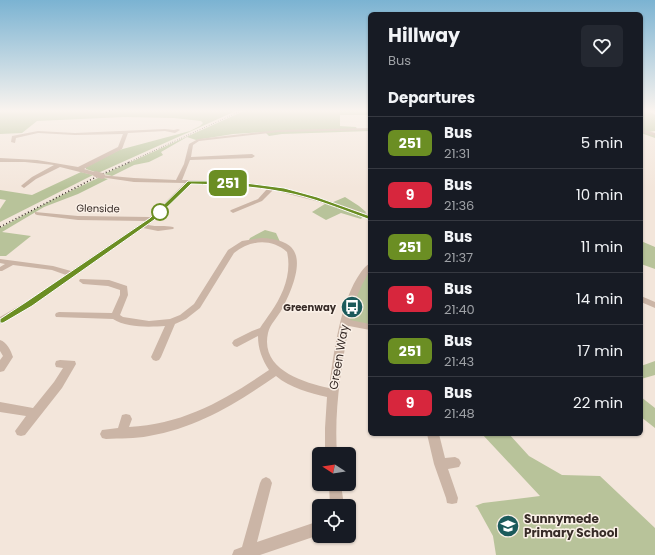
<!DOCTYPE html>
<style>
body{margin:0;font-family:Poppins,sans-serif;background:#242831;color:#f1f3f6;height:100vh;display:flex;flex-direction:column;font-size:15px;white-space:nowrap}
*{box-sizing:border-box;margin:0}
p{font-size:13px;color:#9ea1a6}
.icon{flex:none;width:22px;height:22px;fill:none;stroke:currentColor;stroke-width:2;stroke-linecap:round;stroke-linejoin:round}
.map{position:relative;flex:1;overflow:hidden}
.sheet{position:absolute;left:368px;top:12px;width:275px;height:424px;display:flex;flex-direction:column;background:#171b24;border-radius:6px;box-shadow:0 1px 3px #0004}
.sheet>*{flex:none}
.badge{padding:0 8px;border-radius:6px;font-size:14px;line-height:26px}
.needle{width:26px;rotate:282deg}
.fabs{position:absolute;left:312px;top:447px;display:grid;gap:8px}
.fabs a{display:grid;place-items:center;width:44px;height:44px;border-radius:6px;background:#171b24;box-shadow:0 1px 3px #0004;font-size:20px}
.map>.badge{position:absolute;translate:-50% -50%;box-shadow:0 0 0 2px #fff}
h2{padding:0 20px;font-size:15px;line-height:36px}
.round{display:grid;place-items:center;flex:none;width:42px;height:42px;border-radius:6px;background:#242831}
.summary{display:flex;align-items:center;justify-content:space-between;height:68px;padding:0 20px}
h1{font-size:19px;font-weight:700;line-height:30px}
ul{padding:0;list-style:none}
li{display:flex;align-items:center;gap:12px;height:52px;padding:0 20px;border-top:1px solid #363941}
li div{flex:1}
li b{display:block;font-size:15px}
li em{font-style:normal}
li .badge{min-width:44px;font-weight:700;text-align:center}
.map>svg:first-child{display:block}
.green{fill:#b8c39a}
.lines{fill:none;stroke-linecap:round;stroke-linejoin:round}
.street{fill:#cbb5a6;fill-rule:evenodd}
.rail-far1{stroke:#372b27;stroke-width:1;stroke-dasharray:0.5 2;stroke-linecap:butt}
.rail{stroke:#372b27;stroke-width:1.5;stroke-dasharray:1 2.5;stroke-linecap:butt}
.street-bridge{stroke:#cbb5a6;stroke-width:6}
.line{fill:#6b8e23;stroke:#fff}
.stop-dot{fill:#fff;stroke:#6b8e23;stroke-width:2}
.labels{text-anchor:middle;stroke-width:3;stroke-linejoin:round;paint-order:stroke}
.street-label{font-size:10px;fill:#372b27;stroke:#faf0e7}
.poi-label{font-size:10px;font-weight:bold;fill:#372b27;stroke:#faf0e7;text-anchor:end}
.near-street-label{font-size:12px;fill:#372b27;stroke:#faf0e7}
.near-poi-label{font-size:12px;font-weight:bold;fill:#372b27;stroke:#faf0e7;text-anchor:start}
</style>
<div class="map">
<svg width="655" height="555" viewBox="0 0 655 555">
<rect width="100%" height="100%" fill="#f3e6db"/>
<!-- green -->
<path class="green" d="M 0,110 L 238,110 L 98,173 L 86,169 L 86,167 L 119,150 L 190,131 L 200,126 L 203,123 L 201,121 L 174,118 L 124,117 L 37,121 L 22,133 L 0,134 Z
M 246,110 L 370,110 L 370,115 L 340,115 L 340,126 L 356,127 L 357,129 L 370,129 L 370,131 L 282,134 L 269,136 L 265,132 L 233,134 L 196,140 L 187,137 L 161,152 L 163,155 L 149,162 L 134,165 L 112,176 L 104,174 Z
M 641,110 L 648,110 L 655,115 L 655,131 L 648,132 L 655,135 L 655,138 L 641,133 Z
M 81,172 L 93,175 L 0,222 L 0,209 L 6,200 L 0,199 L 0,190 L 32,195 Z
M 100,177 L 108,179 L 78,194 L 44,207 L 2,232 L 31,236 L 6,256 L 0,256 L 0,228 L 54,199 Z
M 345,197 L 359,206 L 366,212 L 361,219 L 341,213 L 326,220 L 312,212 L 328,202 L 331,203 Z
M 265,230 L 276,233 L 281,244 L 274,242 L 248,242 L 250,238 Z
M 641,241 L 655,247 L 655,269 L 641,264 Z
M 370,266 L 370,327 L 345,322 L 360,280 Z
M 655,361 L 655,375 L 641,379 L 641,366 Z
M 641,397 L 655,408 L 655,428 L 641,417 Z
M 482,434 L 509,434 L 529,456 L 562,475 L 600,476 L 655,528 L 655,555 L 496,555 L 493,536 L 477,507 L 475,506 L 483,503 L 540,496 Z"/>
<g class="lines">
<!-- street -->
<path class="street" d="M 370,128 L 370,130 L 278,132 L 199,141 L 193,145 L 191,157 L 252,154 L 255,156 L 252,158 L 190,160 L 182,180 C 212,180 243,181 273,187 C 306,193 338,203 370,215 L 370,219 L 316,201 L 273,190 L 262,201 L 233,213 L 230,211 L 231,210 L 258,199 L 267,189 L 229,185 L 192,183 L 154,220 L 148,225 C 157,227 165,225 173,227 L 174,228 L 173,229 L 158,231 L 143,228 L 32,306 L 0,324 L 0,317 L 26,302 L 66,275 L 52,270 L 13,265 L 2,271 L 0,271 L 0,267 L 5,264 L 0,263 L 0,259 L 53,266 L 71,271 L 145,221 L 78,220 L 37,215 L 35,214 L 35,212 L 78,216 L 150,217 L 185,183 L 134,182 L 100,177 L 100,175 L 134,178 L 176,180 L 184,164 L 189,144 L 198,139 L 278,130 Z
M 165,129 L 174,130 L 178,129 L 180,130 L 175,133 L 165,131 L 128,133 L 122,149 L 84,169 L 98,173 L 98,175 L 96,176 L 60,167 L 36,179 L 24,188 L 21,186 L 22,185 L 32,177 L 54,165 L 25,162 L 0,162 L 0,158 L 37,160 L 78,167 L 118,147 L 123,134 L 75,135 L 38,133 L 16,138 L 15,143 L 11,142 L 12,136 L 38,131 L 75,133 Z
M 641,129 L 655,133 L 655,136 L 641,132 Z
M 261,238 C 271,238 289,241 294,251 C 303,266 289,296 282,309 C 278,317 270,324 268,333 C 260,369 302,382 329,388 C 334,352 340,301 361,272 C 364,268 366,265 370,264 C 370,273 365,278 361,287 C 356,297 353,308 350,320 L 370,324 L 370,330 L 349,326 C 341,368 334,411 337,454 L 325,454 L 325,428 L 327,397 C 310,393 290,388 276,376 C 237,403 197,428 149,436 C 135,439 120,438 106,439 L 102,438 L 100,434 L 102,430 L 118,428 L 122,415 L 126,414 L 130,415 L 132,419 L 129,427 C 184,424 225,400 269,370 C 262,359 258,349 258,336 L 237,347 L 234,346 L 232,343 L 234,340 L 252,331 L 260,328 C 263,323 267,318 271,312 C 283,295 292,273 287,252 C 271,238 250,240 234,253 L 200,308 L 186,319 L 175,324 L 161,357 L 159,360 L 156,361 L 153,360 L 151,357 L 165,326 C 150,327 126,328 113,319 L 56,317 L 55,315 L 56,313 L 59,312 L 112,313 L 120,295 L 120,290 L 108,286 L 83,284 L 79,281 L 80,279 L 109,280 L 127,286 L 128,295 L 120,315 L 123,317 L 149,321 L 170,319 L 180,315 L 194,304 L 228,250 L 242,241 Z
M 641,296 L 655,302 L 655,308 L 641,302 Z
M 0,340 C 7,342 11,351 13,357 L 4,371 L 0,372 L 0,360 L 3,356 L 0,351 Z
M 60,360 L 75,361 L 76,364 L 62,388 L 25,435 L 21,436 L 17,435 L 15,431 L 26,416 L 0,412 L 0,402 L 33,408 L 54,382 L 63,368 L 56,367 L 55,364 L 56,361 Z
M 427,434 L 439,434 L 445,458 L 455,457 L 459,459 L 461,463 L 459,467 L 448,469 L 458,498 L 457,503 L 452,504 L 447,503 L 446,498 L 434,464 Z
M 266,477 L 270,479 L 272,483 L 257,542 L 319,521 L 319,535 L 260,555 L 232,555 L 234,550 L 242,547 L 260,483 L 262,479 Z
M 329,484 L 341,484 L 344,506 L 330,506 Z"/>
<!-- rail-far1 -->
<path class="rail-far1" d="M 127,163 L 243,110"/>
<!-- rail -->
<path class="rail" d="M 0,227 L 100,175 L 130,162"/>
<!-- street-bridge -->
<path class="street-bridge" d="M 96,174 L 102,176"/>
</g>
<!-- sky -->
<linearGradient id="sky" x2="0" y2="1"><stop stop-color="#7bb3d2"/><stop offset="0.59" stop-color="#faf4ef"/><stop offset="1" stop-color="#faf4ef" stop-opacity="0"/></linearGradient>
<rect width="655" height="188" fill="url(#sky)"/>
<!-- line -->
<path class="line" d="M 188,181 L 230,181 L 284,188 L 317,197 L 373,217 L 368,219 C 340,209 312,197 283,192 C 253,186 222,185 191,184 L 154,220 L 32,306 L 3,323 L 0,323 L 0,319 L 26,302 L 150,218 Z"/>
<!-- icons -->
<defs>
<g id="bus-disc" transform="scale(1.15)"><circle r="9.5" fill="#1b5a5b" stroke="#faf0e7"/><path d="M-5-6H5V4H4V6H2V4H-2V6H-4V4H-5ZM-3.5-4V0h7V-4ZM-3.5 1.2v1.5H-2V1.2ZM2 1.2v1.5H3.5V1.2Z" fill="#fff"/></g>
<g id="school-disc" transform="scale(1.15)"><circle r="9.5" fill="#1b5a5b" stroke="#faf0e7"/><path d="M0-5L7-2L0 1L-7-2ZM-4 1L0 2.5L4 1V4Q0 6-4 4Z" fill="#fff"/></g>
</defs>
<g fill-rule="evenodd">
<use href="#bus-disc" x="352" y="307"/>
<use href="#school-disc" x="508" y="526"/>
</g>
<!-- markers -->
<circle class="stop-dot" cx="160" cy="212" r="8"/>
<g class="labels">
<!-- street labels -->
<g class="street-label">
<text transform="translate(98 208) rotate(1)" y="4">Glenside</text>
</g>
<!-- poi labels -->
<g class="poi-label">
<text x="336" y="311">Greenway</text>
</g>
<!-- near-street labels -->
<g class="near-street-label">
<text transform="translate(339 357) rotate(-80)" y="4">Green Way</text>
</g>
<!-- near-poi labels -->
<g class="near-poi-label">
<text x="524" y="523">Sunnymede<tspan x="524" dy="14">Primary School</tspan></text>
</g>
</g>
</svg>
<div class="fabs">
<a><svg class="needle" viewBox="-14 -14 28 28"><path d="M0-13l5 13h-10z" fill="#e53935"/><path d="M0 13l5-13h-10z" fill="#9ea1a6"/></svg></a>
<a><svg class="icon" aria-label="locate" viewBox="0 0 24 24"><circle cx="12" cy="12" r="6"/><path d="M12 2v4M12 18v4M2 12h4M18 12h4"/></svg></a>
</div>
<b class="badge" style="left:228px;top:183px;background:#6b8e23;color:#fff">251</b>
<section class="sheet">
<div class="summary"><div><h1>Hillway</h1><p>Bus</p></div><a class="round"><svg class="icon" aria-label="heart" viewBox="0 0 24 24"><path d="M12 20l-8-8c-3-5 5-10 8-4 3-6 11-1 8 4z"/></svg></a></div>
<h2>Departures</h2>
<ul>
<li><span class="badge" style="background:#6b8e23;color:#fff">251</span><div><b>Bus</b><p>21:31</p></div><em>5 min</em></li>
<li><span class="badge" style="background:#d7263d;color:#fff">9</span><div><b>Bus</b><p>21:36</p></div><em>10 min</em></li>
<li><span class="badge" style="background:#6b8e23;color:#fff">251</span><div><b>Bus</b><p>21:37</p></div><em>11 min</em></li>
<li><span class="badge" style="background:#d7263d;color:#fff">9</span><div><b>Bus</b><p>21:40</p></div><em>14 min</em></li>
<li><span class="badge" style="background:#6b8e23;color:#fff">251</span><div><b>Bus</b><p>21:43</p></div><em>17 min</em></li>
<li><span class="badge" style="background:#d7263d;color:#fff">9</span><div><b>Bus</b><p>21:48</p></div><em>22 min</em></li>
</ul>
</section>
</div>
